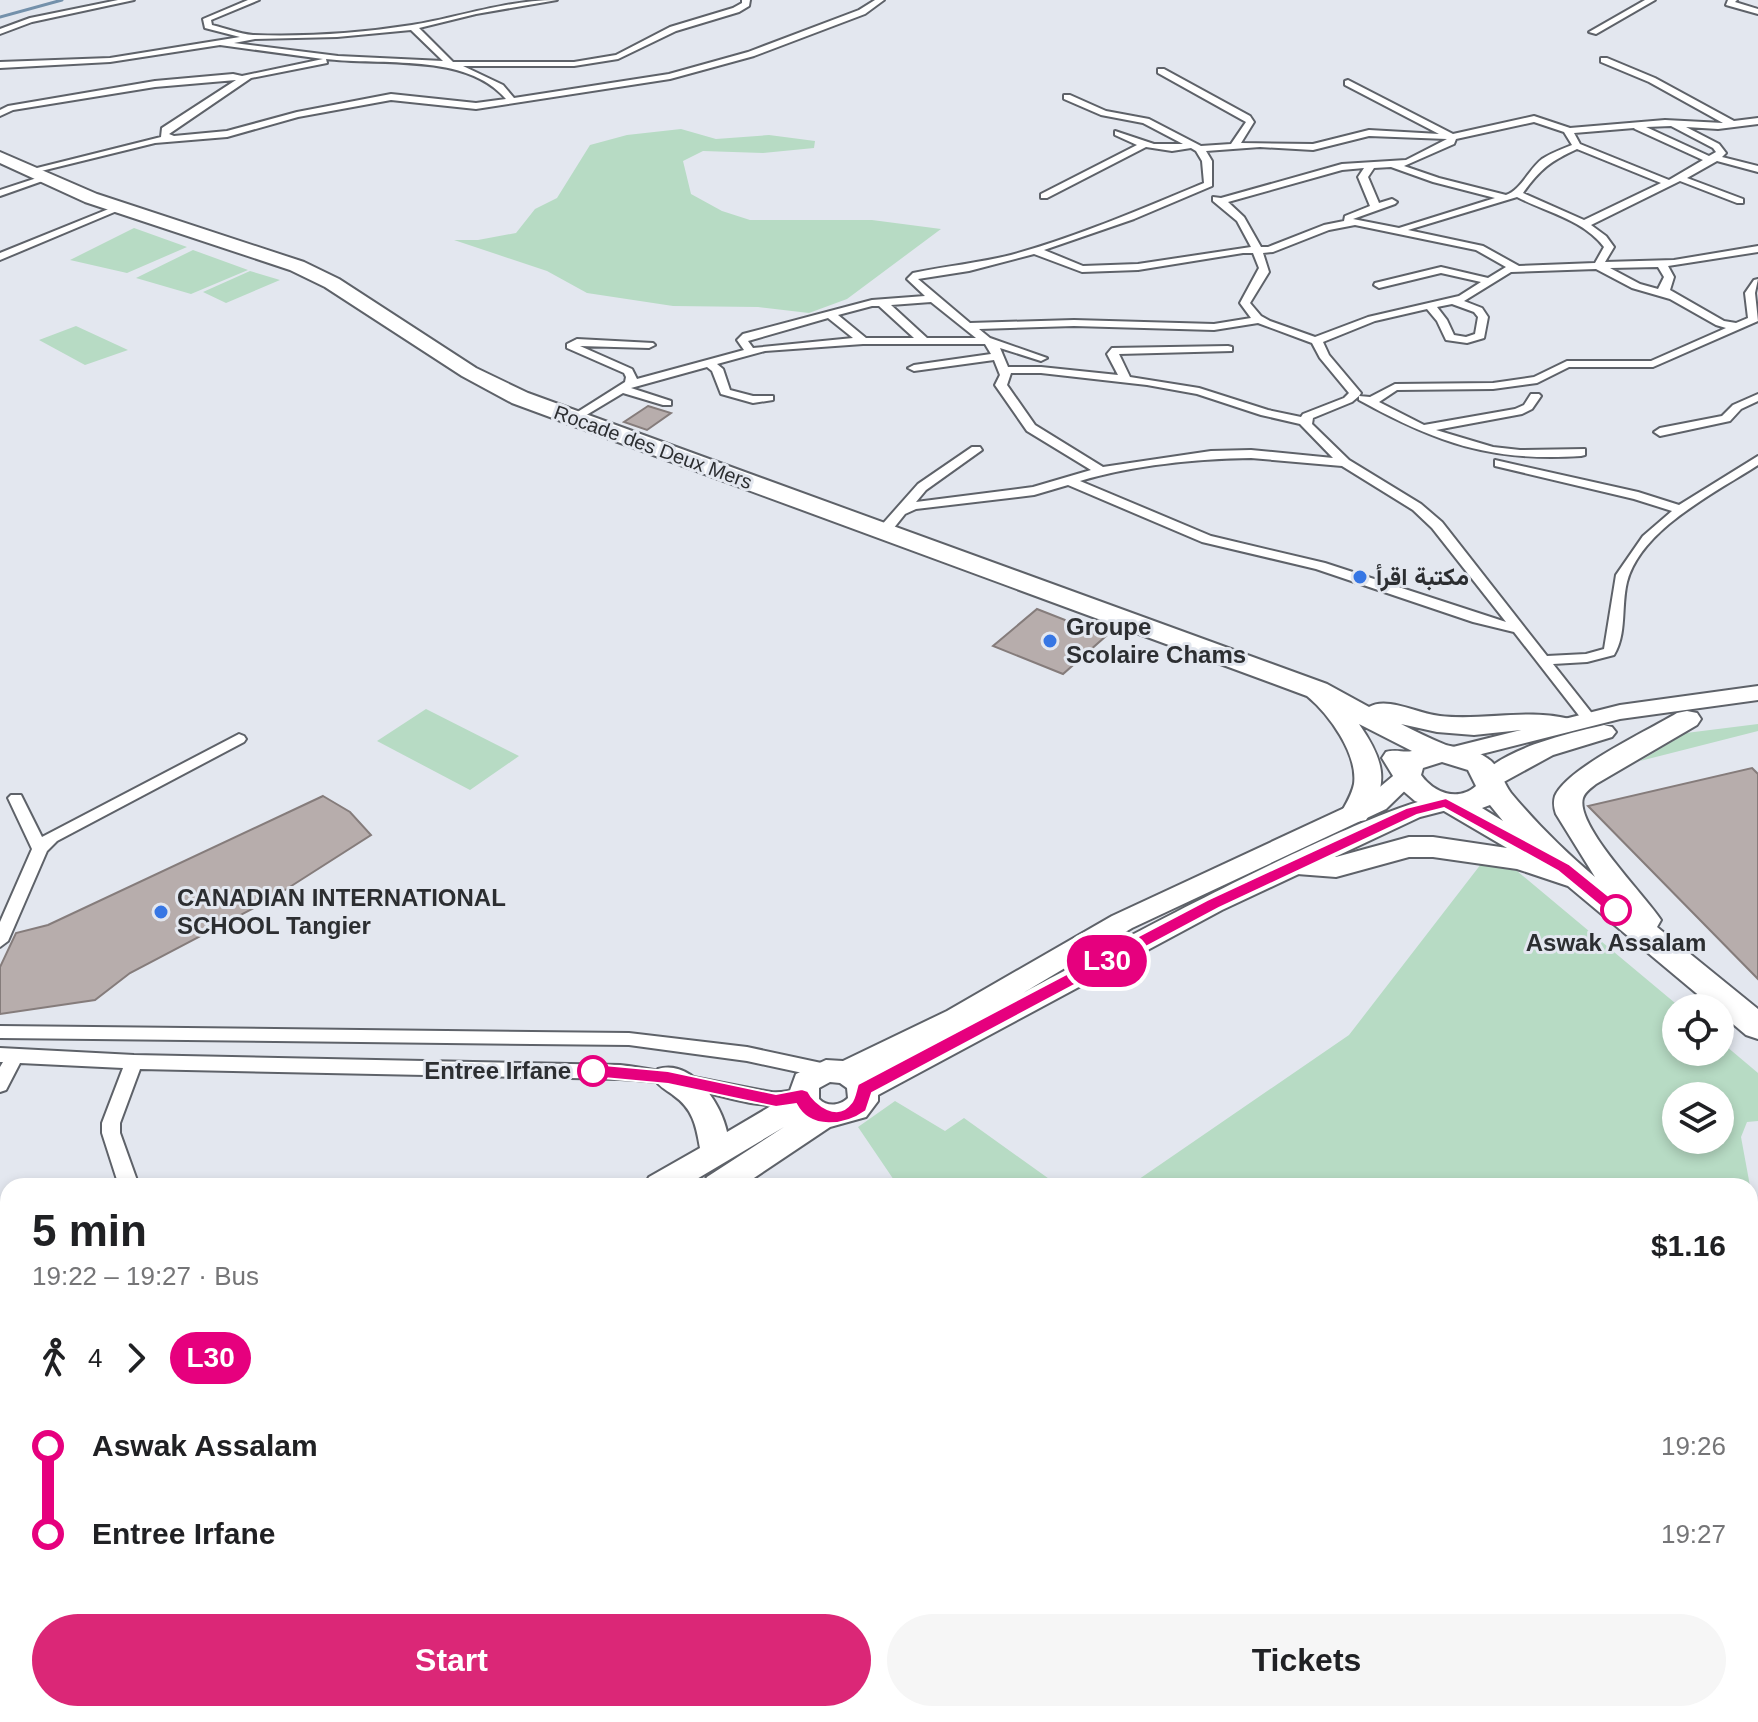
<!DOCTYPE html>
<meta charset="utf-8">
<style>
body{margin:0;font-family:Helvetica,Vazirmatn,sans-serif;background:#f6f6f6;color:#202124;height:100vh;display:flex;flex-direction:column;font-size:30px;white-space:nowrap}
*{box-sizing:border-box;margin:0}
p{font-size:26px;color:#757577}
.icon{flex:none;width:44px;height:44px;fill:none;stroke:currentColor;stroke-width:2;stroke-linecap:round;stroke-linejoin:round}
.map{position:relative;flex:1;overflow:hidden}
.panel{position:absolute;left:0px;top:1178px;width:1758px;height:544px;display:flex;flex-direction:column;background:#fff;border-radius:24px 24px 0 0;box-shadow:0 4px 12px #0003}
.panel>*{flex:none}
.badge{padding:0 16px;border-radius:26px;font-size:28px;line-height:52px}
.fabs{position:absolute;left:1662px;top:994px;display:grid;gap:16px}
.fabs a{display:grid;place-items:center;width:72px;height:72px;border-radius:50%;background:#fff;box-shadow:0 4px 12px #0003;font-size:40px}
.map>.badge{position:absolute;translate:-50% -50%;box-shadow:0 0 0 4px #fff}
.legs{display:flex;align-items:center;gap:12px;height:88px;padding:0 32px;font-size:26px}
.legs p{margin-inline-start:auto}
.head{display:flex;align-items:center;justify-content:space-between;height:136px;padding:0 32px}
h1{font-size:44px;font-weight:800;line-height:60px}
.primary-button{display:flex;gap:16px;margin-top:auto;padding:16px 32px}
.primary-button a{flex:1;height:92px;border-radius:48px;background:#db2777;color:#fff;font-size:32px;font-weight:800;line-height:92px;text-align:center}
.primary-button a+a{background:#f6f6f6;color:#202124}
ul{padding:0 32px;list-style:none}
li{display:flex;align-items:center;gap:28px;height:88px;font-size:30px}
li i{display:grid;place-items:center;width:12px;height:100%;margin:0 10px;background:currentColor}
li i::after{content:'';width:20px;height:20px;margin:-10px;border:6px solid;border-radius:50%;background:#fff}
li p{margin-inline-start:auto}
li:first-child i{background:linear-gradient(#0000 50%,currentColor 0)}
li:last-child i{background:linear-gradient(currentColor 50%,#0000 0)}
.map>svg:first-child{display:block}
.green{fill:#b7dbc4;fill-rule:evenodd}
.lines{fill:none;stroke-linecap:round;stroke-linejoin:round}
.stream{stroke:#7491ab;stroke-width:3}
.building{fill:#b7adac;stroke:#857c7b;stroke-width:2}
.street-casing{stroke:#5e6269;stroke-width:4}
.primary-casing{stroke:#5e6269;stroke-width:4}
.highway-casing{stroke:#5e6269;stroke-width:4}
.street{fill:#fff;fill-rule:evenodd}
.primary{fill:#fff;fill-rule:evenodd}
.highway{fill:#fff;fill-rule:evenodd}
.line-1{fill:#e6007e;stroke:#fff;stroke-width:2}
.poi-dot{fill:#3676e4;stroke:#e3e7ef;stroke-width:3}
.stop-1-dot{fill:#fff;stroke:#e6007e;stroke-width:4}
.labels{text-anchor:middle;stroke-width:6;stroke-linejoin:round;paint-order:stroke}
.far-street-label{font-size:20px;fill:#2c2e31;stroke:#e3e7ef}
.poi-label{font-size:24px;font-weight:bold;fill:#2c2e31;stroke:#e3e7ef;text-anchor:start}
.stop-label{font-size:24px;font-weight:bold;fill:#2c2e31;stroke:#e3e7ef}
</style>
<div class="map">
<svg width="1758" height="1722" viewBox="0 0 1758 1722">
<rect width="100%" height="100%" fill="#e3e7ef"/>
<!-- green -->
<path class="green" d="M 681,129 L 716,139 L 769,135 L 815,141 L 814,148 L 763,153 L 703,151 L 683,161 L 691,194 L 722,211 L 750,220 L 872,220 L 941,229 L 847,299 L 809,313 L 758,307 L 673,306 L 587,293 L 547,271 L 454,240 L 478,240 L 516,233 L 535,209 L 557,198 L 590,145 L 627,135 Z
M 134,228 L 187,247 L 127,273 L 70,260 Z
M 193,250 L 248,270 L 191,294 L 136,278 Z
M 250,271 L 280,280 L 226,303 L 203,292 Z
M 76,326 L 128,350 L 85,365 L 39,340 Z
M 426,709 L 519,756 L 470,790 L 377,741 Z
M 1758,724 L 1758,731 L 1640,761 L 1686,733 Z
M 1481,864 L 1517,871 L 1681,1008 L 1676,1008 L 1676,1052 L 1720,1052 L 1720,1041 L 1758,1073 L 1758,1121 L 1747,1122 L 1741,1137 L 1750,1186 L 1129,1186 L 1349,1035 ZM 1676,1096 L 1720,1096 L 1720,1140 L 1676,1140 Z
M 895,1101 L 945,1131 L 964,1118 L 1059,1186 L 898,1186 L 858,1127 Z
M 1750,1186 L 1758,1230 L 1758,1722 L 1627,1722 L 1616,1714 L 1750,1714 Z"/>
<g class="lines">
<!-- stream -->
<path class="stream" d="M 0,17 L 62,0"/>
</g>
<!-- building -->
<path class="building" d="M 648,406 L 671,413 L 647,430 L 624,422 Z
M 1037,609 L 1106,636 L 1063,674 L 993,646 Z
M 1752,768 L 1758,774 L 1758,979 L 1588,806 Z
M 323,796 L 350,812 L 371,835 L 271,899 L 130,973 L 95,1000 L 0,1014 L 0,967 L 16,933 L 48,925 Z"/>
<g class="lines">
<!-- street casing -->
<g class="street-casing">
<path id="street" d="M 118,0 L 134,0 L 32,22 L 0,34 L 0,29 L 30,18 Z
M 248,0 L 259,0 L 211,20 L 212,25 C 225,28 240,34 253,35 C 305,37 361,33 412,25 C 461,17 507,0 557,0 L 476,14 L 419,28 L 453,62 L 574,62 L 616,55 L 670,27 L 733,8 L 742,3 L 742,0 L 750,0 L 749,6 L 739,12 L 676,31 L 618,59 L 574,66 L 463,66 L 503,85 L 514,98 L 669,74 L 748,52 L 859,10 L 875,0 L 884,0 L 865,14 L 754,56 L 670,79 L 476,109 L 391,100 L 298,117 L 227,137 L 155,143 L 29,174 L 29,170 L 161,137 L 162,128 L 236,80 L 155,87 L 13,110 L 0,116 L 0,110 L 8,106 L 155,81 L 233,74 L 242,76 L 323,59 L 220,45 L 110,62 L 0,68 L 0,62 L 110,58 L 240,37 L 205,28 L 203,19 ZM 411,30 L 443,61 L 338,56 L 234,43 L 255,39 L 337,37 ZM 326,59 C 381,66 466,52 506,99 L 476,103 L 391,94 L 297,112 L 227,131 L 174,136 L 169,134 L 251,78 L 327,63 Z
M 1645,0 L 1655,0 L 1596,34 L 1589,32 Z
M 1728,0 L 1737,0 L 1735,2 L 1758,9 L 1758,14 L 1726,5 Z
M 1601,58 L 1607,58 L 1655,78 L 1734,121 L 1758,118 L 1758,124 L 1718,129 L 1686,127 L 1719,144 L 1726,153 L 1722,157 L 1758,166 L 1758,172 L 1717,161 L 1687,178 L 1743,199 L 1743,203 L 1737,203 L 1680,181 L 1591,225 L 1606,236 L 1614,247 L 1605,262 L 1674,260 L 1758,246 L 1758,252 L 1668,266 L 1674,277 L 1670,290 L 1724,321 L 1736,323 L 1748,318 L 1745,293 L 1754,280 L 1758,279 L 1755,293 L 1758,321 L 1653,367 L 1569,367 L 1537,383 L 1493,389 L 1397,390 L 1379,402 L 1424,425 L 1515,409 L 1524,405 L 1531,394 L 1539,394 L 1541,396 L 1532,409 L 1522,414 L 1436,430 L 1493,447 L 1520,450 L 1585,449 L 1585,455 L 1581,456 C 1491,462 1437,443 1359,400 L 1359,396 L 1352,402 L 1313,418 L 1312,424 L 1349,460 L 1421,504 L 1442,522 L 1547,656 L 1586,654 L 1604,649 L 1616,575 L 1643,536 L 1672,511 L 1634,499 L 1495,466 L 1495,460 L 1638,492 L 1679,505 L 1758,456 L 1758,465 C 1715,493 1641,529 1627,582 C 1621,606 1627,634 1614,655 L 1587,662 L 1553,664 L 1594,716 L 1596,719 L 1594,722 L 1584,722 L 1514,632 L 1473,622 L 1316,569 L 1202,542 L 1068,485 L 1034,495 L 916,509 L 905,514 L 889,534 L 879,534 L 879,528 L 918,484 L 972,447 L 980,447 L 982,450 L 926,490 L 916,502 L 1033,487 L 1091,470 L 1027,431 L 995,385 L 1000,375 L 994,360 L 914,371 L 908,368 L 914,365 L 991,354 L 985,344 L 863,344 L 765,351 L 717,364 L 723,369 L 730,390 L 753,396 L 773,396 L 773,400 L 753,403 L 721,394 L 712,371 L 707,367 L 631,388 L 671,401 L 671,405 L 663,405 L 623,393 L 578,420 L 574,422 L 568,418 L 625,382 L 626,377 L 624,373 L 567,348 L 567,344 L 577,339 L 653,343 L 655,345 L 649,348 L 580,346 L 632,369 L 637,379 L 744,350 L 737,340 L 743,334 L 872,300 L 925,296 L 907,279 L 913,273 C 946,266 979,263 1011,255 C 1077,237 1141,209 1204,183 L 1202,161 L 1196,151 L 1191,148 L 1172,151 L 1146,147 L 1047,198 L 1041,198 L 1041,194 L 1137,145 L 1115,135 L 1115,131 L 1154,144 L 1183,144 L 1143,123 L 1101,115 L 1064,99 L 1064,95 L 1070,95 L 1106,111 L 1149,119 L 1201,146 L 1231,144 L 1246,122 L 1158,73 L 1158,69 L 1164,69 L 1250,116 L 1254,122 L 1241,143 L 1313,144 L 1369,130 L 1439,134 L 1345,85 L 1345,81 L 1348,80 L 1453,134 L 1534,116 L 1570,128 L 1665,120 L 1723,123 L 1649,82 L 1601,62 ZM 1534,122 L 1564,132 L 1572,145 C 1562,149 1551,153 1542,159 C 1529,169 1521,190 1506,195 L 1439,178 L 1404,166 L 1454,144 L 1456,139 ZM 1671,126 L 1713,148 L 1716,152 L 1709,156 L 1646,127 ZM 1634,128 L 1635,129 L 1703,160 L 1669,180 L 1580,144 L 1574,133 ZM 1369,136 L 1447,139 L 1406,160 L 1342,164 L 1221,198 L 1213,197 L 1213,201 L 1237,221 L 1251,247 L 1138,264 L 1083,266 L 1044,250 L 1134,219 L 1212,186 L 1212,161 L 1206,151 L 1260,147 L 1313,150 ZM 1577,149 L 1661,183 L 1584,220 L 1523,193 C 1540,169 1551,161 1577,149 ZM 1391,167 L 1433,182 L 1495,198 L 1399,228 L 1353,219 L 1395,204 L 1397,202 L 1392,199 L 1379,203 L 1368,177 L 1374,168 ZM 1364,168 L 1358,177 L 1370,206 L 1345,216 L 1344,221 L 1324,225 L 1268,247 L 1261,247 L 1244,217 L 1228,202 L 1342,170 ZM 1517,197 C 1546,212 1584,220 1604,247 L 1595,263 L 1519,266 L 1483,246 L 1408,230 ZM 1355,225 L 1476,250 L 1506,267 L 1488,278 L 1441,267 L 1375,283 L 1374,285 L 1379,288 L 1441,273 L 1481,282 L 1459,296 L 1368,317 L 1315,337 L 1270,321 L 1261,316 L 1250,303 L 1269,272 L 1263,253 L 1273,252 L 1329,230 ZM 1243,253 L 1253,253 L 1259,268 L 1240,303 L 1251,318 L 1214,324 L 1074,320 L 970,323 L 918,279 L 969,271 L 1034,254 L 1082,272 L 1138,270 ZM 1658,267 L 1664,277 L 1658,289 L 1640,284 L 1610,268 ZM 1596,269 L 1632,288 L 1670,299 L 1716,325 L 1726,328 L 1651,361 L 1567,361 L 1534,377 L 1493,383 L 1395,384 L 1370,397 L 1359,396 L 1361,393 L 1329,355 L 1323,342 L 1375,321 L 1427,309 L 1437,321 L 1446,340 L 1467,343 L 1484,338 L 1488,317 L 1482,308 L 1464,301 L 1511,272 ZM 931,302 L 976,338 L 927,338 L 891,305 ZM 1452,304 L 1474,312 L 1478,317 L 1475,334 L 1466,337 L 1454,335 L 1447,320 L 1437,307 ZM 872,306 L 879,306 L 914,338 L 866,338 L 838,315 ZM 828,318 L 853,338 L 753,348 L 748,341 ZM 1258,323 L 1312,343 L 1320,358 L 1349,393 L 1344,398 L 1303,414 L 1301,417 L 1268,410 L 1199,388 L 1130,377 L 1119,354 L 1232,351 L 1232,347 L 1228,346 L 1112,348 L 1107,354 L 1118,375 L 1041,367 L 1008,367 L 1000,348 L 1041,361 L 1047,358 L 990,338 L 979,329 L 1074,326 L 1214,330 ZM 1011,373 L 1041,373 L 1147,385 L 1197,394 L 1261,415 L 1300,424 L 1333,458 L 1251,450 L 1211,451 L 1103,467 L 1035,425 L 1007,385 ZM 1251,458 L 1342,466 L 1413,510 L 1432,528 L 1506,622 L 1325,563 L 1211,536 L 1080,481 C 1134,465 1195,459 1251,458 Z
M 43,176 L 51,178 L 0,196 L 0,190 Z
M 116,206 L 124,208 L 0,260 L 0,253 Z
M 1758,394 L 1758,401 L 1741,409 L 1730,421 L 1660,436 L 1654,432 L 1660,428 L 1722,416 L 1733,405 Z
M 239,734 L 244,736 L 246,739 L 244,742 L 57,841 L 47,851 L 8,941 L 0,947 L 0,922 L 32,849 L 8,798 L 11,795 L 21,795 L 42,837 Z
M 0,1026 L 629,1033 L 747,1047 L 826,1064 L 832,1066 L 835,1071 L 832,1076 L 826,1078 L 747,1061 L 629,1045 L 0,1038 Z
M 0,1048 L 134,1055 L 620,1065 C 671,1071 720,1083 771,1092 C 784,1094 796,1087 808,1091 L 811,1096 L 808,1101 C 764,1115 715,1092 671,1084 C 654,1081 637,1080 620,1079 L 140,1069 L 120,1123 L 120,1133 L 139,1186 L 119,1186 L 102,1133 L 102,1123 L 123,1068 L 20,1063 L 6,1090 L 0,1092 L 0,1067 L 3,1062 L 0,1062 Z
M 0,1320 L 8,1324 L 8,1364 L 0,1360 Z
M 737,1714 L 766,1714 L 769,1722 L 740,1722 Z
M 1133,1714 L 1163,1714 L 1166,1722 L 1136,1722 Z
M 1176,1714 L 1206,1714 L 1209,1722 L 1179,1722 Z"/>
</g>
<!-- primary casing -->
<g class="primary-casing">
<path id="primary" d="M 1758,686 L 1758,700 L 1620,719 L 1454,761 L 1445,759 L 1442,754 L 1445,749 L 1620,705 Z
M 1604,725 L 1612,727 L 1616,732 L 1612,737 L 1553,755 L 1500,784 L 1482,784 L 1479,779 C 1499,749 1570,733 1604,725 Z
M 1408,768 L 1417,771 L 1420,776 L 1386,809 L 1132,928 L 1023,993 C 1085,960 1407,784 1455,796 L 1459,802 L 1455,808 L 1420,817 L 1222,910 L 878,1095 L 878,1101 L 866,1117 L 830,1127 L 742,1186 L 702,1186 L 707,1177 L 784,1127 L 685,1186 L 644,1186 L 649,1177 L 700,1148 C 696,1125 693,1109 673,1095 C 665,1089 658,1086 653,1077 L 658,1069 C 692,1059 721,1103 727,1132 L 788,1096 L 796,1074 L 826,1060 L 843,1061 L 947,1011 L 1112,916 L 1368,797 L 1399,771 ZM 830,1082 L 840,1083 L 847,1088 L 848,1098 C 840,1106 827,1107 819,1099 L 819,1088 Z
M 8,1655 L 8,1714 L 33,1714 L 29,1722 L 0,1722 L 0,1658 Z"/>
</g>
<!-- highway casing -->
<g class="highway-casing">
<path id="highway" d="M 0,152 L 97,194 L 304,262 L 339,279 L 476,368 L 528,393 L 1327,684 L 1369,707 C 1387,696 1419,714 1440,716 C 1484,721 1527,708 1570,719 L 1574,725 L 1570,731 L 1560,733 L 1521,730 L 1474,735 L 1437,732 L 1401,724 C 1415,731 1431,739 1446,745 C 1460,749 1475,749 1487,758 C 1501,767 1502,781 1511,793 C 1536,823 1565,852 1595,877 L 1556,814 C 1554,808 1553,803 1555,796 C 1567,768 1649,730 1677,713 L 1687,711 L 1697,713 L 1701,719 L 1697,725 L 1596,784 C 1591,788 1585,792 1583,798 C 1575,826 1645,895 1661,920 L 1657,927 L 1758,1009 L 1758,1039 L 1746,1035 L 1720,1013 L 1720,1008 L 1714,1008 L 1568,886 L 1517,869 L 1433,857 L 1409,857 L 1336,877 L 1284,873 L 1280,866 L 1284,859 L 1295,856 L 1336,857 L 1409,837 L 1433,837 L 1507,848 L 1444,811 L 1415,801 L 1401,789 L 1382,758 L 1386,752 C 1396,749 1404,753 1412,751 L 1359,724 C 1383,759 1391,782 1366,820 L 1356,822 L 1346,820 L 1341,813 C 1346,804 1352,794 1354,784 C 1358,754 1329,714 1307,696 L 512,403 L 462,376 L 325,287 L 290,270 L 85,202 L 0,163 ZM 1442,762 L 1468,770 L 1476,786 C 1458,802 1434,793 1421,775 L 1423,768 ZM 1490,805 L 1503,821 L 1482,808 Z"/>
</g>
<!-- street -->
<use href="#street" class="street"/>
<!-- primary -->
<use href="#primary" class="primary"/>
<!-- highway -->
<use href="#highway" class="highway"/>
</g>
<!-- line-1 -->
<path class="line-1" d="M 1446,798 L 1569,864 L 1621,906 L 1621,914 L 1610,914 L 1558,871 L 1444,808 L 1417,815 L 1219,908 L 872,1093 L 866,1111 C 845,1126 810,1131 796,1104 L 776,1107 L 668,1084 L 593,1077 L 584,1071 L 593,1064 L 668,1071 L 776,1094 L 802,1089 L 808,1091 C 815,1105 838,1121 851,1103 C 855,1099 856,1089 858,1084 L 1207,900 L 1406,808 Z"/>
<!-- markers -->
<g class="poi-dot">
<circle cx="1360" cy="577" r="8"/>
<circle cx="1050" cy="641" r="8"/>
<circle cx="161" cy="912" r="8"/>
</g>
<g class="stop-1-dot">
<circle cx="1616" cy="910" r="14"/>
<circle cx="593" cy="1071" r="14"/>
</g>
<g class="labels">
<!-- far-street labels -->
<g class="far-street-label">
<text transform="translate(653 447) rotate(20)" y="7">Rocade des Deux Mers</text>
</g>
<!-- poi labels -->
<g class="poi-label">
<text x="1376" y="585">مكتبة اقرأ</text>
<text x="1066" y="635">Groupe<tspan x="1066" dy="28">Scolaire Chams</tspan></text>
<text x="177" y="906">CANADIAN INTERNATIONAL<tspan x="177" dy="28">SCHOOL Tangier</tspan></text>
</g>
<!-- stop labels -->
<g class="stop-label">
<text x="1616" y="951">Aswak Assalam</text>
<text x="571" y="1079" text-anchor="end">Entree Irfane</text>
</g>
</g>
</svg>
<div class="fabs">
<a><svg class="icon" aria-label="locate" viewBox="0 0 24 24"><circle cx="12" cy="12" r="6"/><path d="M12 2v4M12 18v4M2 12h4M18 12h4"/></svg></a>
<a><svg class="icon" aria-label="layers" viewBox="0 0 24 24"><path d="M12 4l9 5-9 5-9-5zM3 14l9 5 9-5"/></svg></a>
</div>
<b class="badge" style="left:1107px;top:961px;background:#e6007e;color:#fff">L30</b>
<section class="panel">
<div class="head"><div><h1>5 min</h1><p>19:22 – 19:27 · Bus</p></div><b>$1.16</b></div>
<div class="legs"><svg class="icon" aria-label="walk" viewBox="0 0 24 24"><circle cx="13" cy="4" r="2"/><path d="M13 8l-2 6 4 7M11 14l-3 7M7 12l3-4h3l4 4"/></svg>4<svg class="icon" aria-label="forward" viewBox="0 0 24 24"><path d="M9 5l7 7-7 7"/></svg><b class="badge" style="background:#e6007e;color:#fff">L30</b></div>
<ul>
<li><i style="color:#e6007e"></i><b>Aswak Assalam</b><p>19:26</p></li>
<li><i style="color:#e6007e"></i><b>Entree Irfane</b><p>19:27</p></li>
</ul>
<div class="primary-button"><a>Start</a><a>Tickets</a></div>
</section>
</div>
